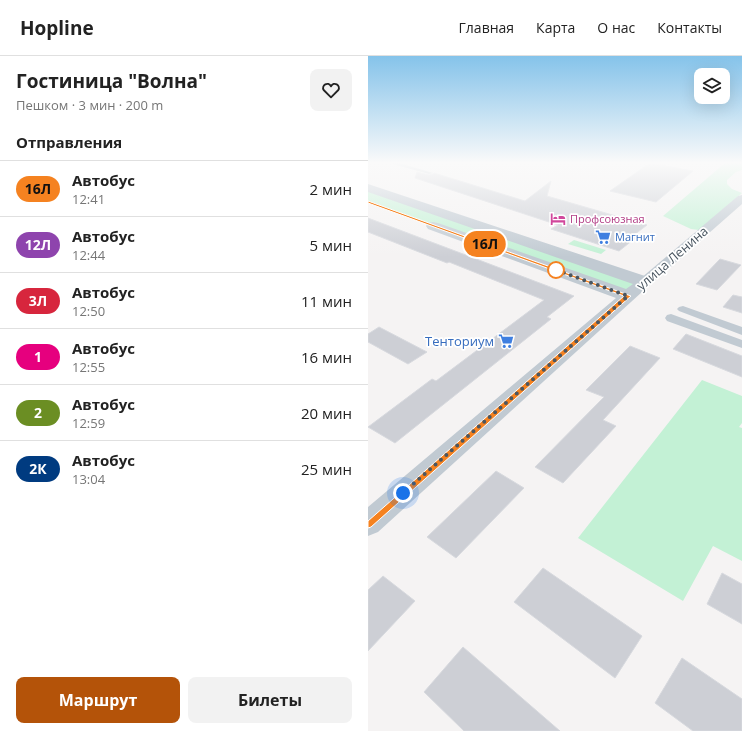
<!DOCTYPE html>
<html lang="ru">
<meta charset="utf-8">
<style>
body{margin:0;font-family:"Open Sans",sans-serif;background:#f2f2f2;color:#222;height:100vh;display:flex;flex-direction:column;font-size:15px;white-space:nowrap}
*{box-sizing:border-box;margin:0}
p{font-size:13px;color:#767676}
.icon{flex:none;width:22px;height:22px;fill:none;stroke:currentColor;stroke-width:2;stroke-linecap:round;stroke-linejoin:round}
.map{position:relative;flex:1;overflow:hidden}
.side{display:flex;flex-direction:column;background:#fff;width:368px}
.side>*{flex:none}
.badge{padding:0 8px;border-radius:13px;font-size:14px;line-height:26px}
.buttons{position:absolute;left:326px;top:12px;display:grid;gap:8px}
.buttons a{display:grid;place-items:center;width:36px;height:36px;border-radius:8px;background:#fff;box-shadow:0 4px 16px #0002;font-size:20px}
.you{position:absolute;width:20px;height:20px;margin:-10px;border:3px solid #fff;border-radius:50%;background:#1a73e8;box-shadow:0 0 0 6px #1a73e833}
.map>.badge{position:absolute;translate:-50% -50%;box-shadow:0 0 0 2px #fff}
h2{padding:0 16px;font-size:15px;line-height:36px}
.round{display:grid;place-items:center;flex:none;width:42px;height:42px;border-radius:8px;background:#f2f2f2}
.headline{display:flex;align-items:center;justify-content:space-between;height:68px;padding:0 16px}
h1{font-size:19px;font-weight:700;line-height:30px}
.cta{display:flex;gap:8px;margin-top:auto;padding:8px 16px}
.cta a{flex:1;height:46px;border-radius:8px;background:#b45309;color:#fff;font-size:16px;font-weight:700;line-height:46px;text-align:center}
.cta a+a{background:#f2f2f2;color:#222}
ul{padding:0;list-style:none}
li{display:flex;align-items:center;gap:12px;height:56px;padding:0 16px;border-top:1px solid #e0e0e0}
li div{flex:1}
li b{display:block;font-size:15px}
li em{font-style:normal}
li .badge{min-width:44px;font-weight:700;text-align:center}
header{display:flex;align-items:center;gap:24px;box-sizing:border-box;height:56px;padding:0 20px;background:#fff;border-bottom:1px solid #e0e0e0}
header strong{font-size:19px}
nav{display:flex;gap:22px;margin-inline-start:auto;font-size:14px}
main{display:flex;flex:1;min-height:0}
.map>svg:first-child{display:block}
.green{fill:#c3f1d5}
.building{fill:#cdcfd5;stroke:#d7d9de}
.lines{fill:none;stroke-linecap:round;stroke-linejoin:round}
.service{fill:#c1cad2;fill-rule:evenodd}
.pedestrian{fill:#c1cad2;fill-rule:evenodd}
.minor{fill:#c1cad2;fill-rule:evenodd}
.tertiary{fill:#c1cad2;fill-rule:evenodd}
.line{fill:#f58220;stroke:#fff}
.walk{stroke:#4a5661;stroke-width:4;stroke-dasharray:0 7.2}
.stop-dot{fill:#fff;stroke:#f58220;stroke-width:2}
.labels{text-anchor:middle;stroke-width:3.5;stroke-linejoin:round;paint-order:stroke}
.far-hotel-label{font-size:11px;fill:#b23c85;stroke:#fff;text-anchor:start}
.far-shop-label{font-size:11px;fill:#366cbe;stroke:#fff;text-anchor:start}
.street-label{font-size:13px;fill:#4a5661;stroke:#fff}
.shop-label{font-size:13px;fill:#366cbe;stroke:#fff;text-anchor:end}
</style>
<header>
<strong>Hopline</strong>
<nav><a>Главная</a><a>Карта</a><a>О нас</a><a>Контакты</a></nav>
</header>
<main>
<section class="side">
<div class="headline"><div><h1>Гостиница &quot;Волна&quot;</h1><p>Пешком · 3 мин · 200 m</p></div><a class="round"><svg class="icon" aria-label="heart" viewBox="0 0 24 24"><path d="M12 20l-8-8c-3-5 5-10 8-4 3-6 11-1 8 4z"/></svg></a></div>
<h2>Отправления</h2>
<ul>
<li><span class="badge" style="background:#f58220;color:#111">16Л</span><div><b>Автобус</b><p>12:41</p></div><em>2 мин</em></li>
<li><span class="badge" style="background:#8e44ad;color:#fff">12Л</span><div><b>Автобус</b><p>12:44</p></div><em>5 мин</em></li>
<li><span class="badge" style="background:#d7263d;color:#fff">3Л</span><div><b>Автобус</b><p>12:50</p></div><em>11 мин</em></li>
<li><span class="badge" style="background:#e6007e;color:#fff">1</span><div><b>Автобус</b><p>12:55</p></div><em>16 мин</em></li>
<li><span class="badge" style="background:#6b8e23;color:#fff">2</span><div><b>Автобус</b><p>12:59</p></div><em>20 мин</em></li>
<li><span class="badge" style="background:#003b80;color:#fff">2К</span><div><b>Автобус</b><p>13:04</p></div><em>25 мин</em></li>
</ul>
<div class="cta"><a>Маршрут</a><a>Билеты</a></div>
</section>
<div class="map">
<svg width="374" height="675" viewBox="0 0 374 675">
<rect width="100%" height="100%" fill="#f5f3f3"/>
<!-- green -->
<path class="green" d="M 357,107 L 374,107 L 374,114 L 368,116 L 359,124 L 359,128 L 364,133 L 374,137 L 331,174 L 323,173 L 295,160 Z
M 0,132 L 277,226 L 260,240 L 0,146 Z
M 206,184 L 238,194 L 233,198 L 200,188 Z
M 334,324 L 374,340 L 374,367 L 371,371 L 374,372 L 374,505 L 345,490 L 315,545 L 210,482 Z"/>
<!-- building -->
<path class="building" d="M 282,107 L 325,115 L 288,146 L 242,135 Z
M 49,116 L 61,119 L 65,118 L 66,117 L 157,145 L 183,125 L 179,140 L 279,169 L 266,179 L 270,180 L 251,195 L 183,173 L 190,169 L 47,122 Z
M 0,162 L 206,240 L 179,261 L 183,263 L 27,387 L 0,371 L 64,323 L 68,325 L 176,244 L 81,206 L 79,207 L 0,176 Z
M 352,203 L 373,209 L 349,234 L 328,228 Z
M 365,239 L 374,241 L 374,257 L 355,251 Z
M 11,271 L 59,296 L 40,308 L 0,286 L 0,278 Z
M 318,278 L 374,300 L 374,321 L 305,293 Z
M 262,290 L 292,302 L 235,364 L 248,370 L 195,427 L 167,411 L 236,341 L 218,334 Z
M 128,415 L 156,432 L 88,502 L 59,481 Z
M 175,512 L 274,580 L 247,622 L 146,546 Z
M 354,517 L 374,528 L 374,568 L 339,548 Z
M 15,520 L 47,545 L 0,595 L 0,534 Z
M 95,591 L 192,675 L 96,675 L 56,636 Z
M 314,602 L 374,643 L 374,675 L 325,675 L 287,647 Z"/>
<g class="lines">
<!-- service -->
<path class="service" d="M 25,107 L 31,107 L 65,117 L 61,118 L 25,108 Z"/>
<!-- pedestrian -->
<path class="pedestrian" d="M 315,250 L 374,271 L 374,279 L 311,255 L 309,253 L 311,251 Z
M 303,258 L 374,284 L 374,292 L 299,265 L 297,262 L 299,259 Z"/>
<!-- minor -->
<path class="minor" d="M 374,139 L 374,148 L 282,229 L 277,230 L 272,229 L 270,226 L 272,223 L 370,140 Z"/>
<!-- tertiary -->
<path class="tertiary" d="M 0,128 L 283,222 L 285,226 L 10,476 L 0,480 L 0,451 L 248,242 L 60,173 L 58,170 L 60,167 L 65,166 L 70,167 L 258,233 L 265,228 L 0,136 Z"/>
</g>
<!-- sky -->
<linearGradient id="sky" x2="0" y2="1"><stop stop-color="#85c3ea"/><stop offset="0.53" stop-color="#fafafa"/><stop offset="1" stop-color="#fafafa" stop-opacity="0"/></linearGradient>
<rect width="374" height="201" fill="url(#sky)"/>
<!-- line -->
<path class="line" d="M 0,145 L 263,240 L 3,471 L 0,472 L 0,465 L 256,240 L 0,147 Z"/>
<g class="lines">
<!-- walk -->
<path class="walk" d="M 35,437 L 260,240 L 188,214"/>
</g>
<!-- icons -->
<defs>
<g id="hotel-bare" transform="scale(1.2)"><path d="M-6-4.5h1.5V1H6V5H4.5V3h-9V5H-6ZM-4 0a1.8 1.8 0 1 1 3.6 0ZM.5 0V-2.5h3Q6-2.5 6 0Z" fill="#d1479c" stroke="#fff" stroke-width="2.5" paint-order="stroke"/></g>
<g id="supermarket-bare" transform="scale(1.2)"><path d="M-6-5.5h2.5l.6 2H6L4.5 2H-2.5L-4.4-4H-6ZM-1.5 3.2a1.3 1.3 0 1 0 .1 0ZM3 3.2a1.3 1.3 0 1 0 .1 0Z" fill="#3f7fe0" stroke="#fff" stroke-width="2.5" paint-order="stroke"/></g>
</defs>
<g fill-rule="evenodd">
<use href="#hotel-bare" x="190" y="163"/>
<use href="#supermarket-bare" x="235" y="181"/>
<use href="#supermarket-bare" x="138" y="285"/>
</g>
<!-- markers -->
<circle class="stop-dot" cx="188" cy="214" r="8"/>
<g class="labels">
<!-- far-hotel labels -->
<g class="far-hotel-label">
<text x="202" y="167">Профсоюзная</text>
</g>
<!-- far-shop labels -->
<g class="far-shop-label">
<text x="247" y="185">Магнит</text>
</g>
<!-- street labels -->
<g class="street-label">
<text transform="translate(304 202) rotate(-41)" y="5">улица Ленина</text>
</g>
<!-- shop labels -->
<g class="shop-label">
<text x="126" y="290">Тенториум</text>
</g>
</g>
</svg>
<div class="buttons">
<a><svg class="icon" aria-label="layers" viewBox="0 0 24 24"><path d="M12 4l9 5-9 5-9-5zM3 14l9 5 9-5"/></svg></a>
</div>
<div class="you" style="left:35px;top:437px"></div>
<b class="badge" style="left:117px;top:188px;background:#f58220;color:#111">16Л</b>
</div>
</main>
